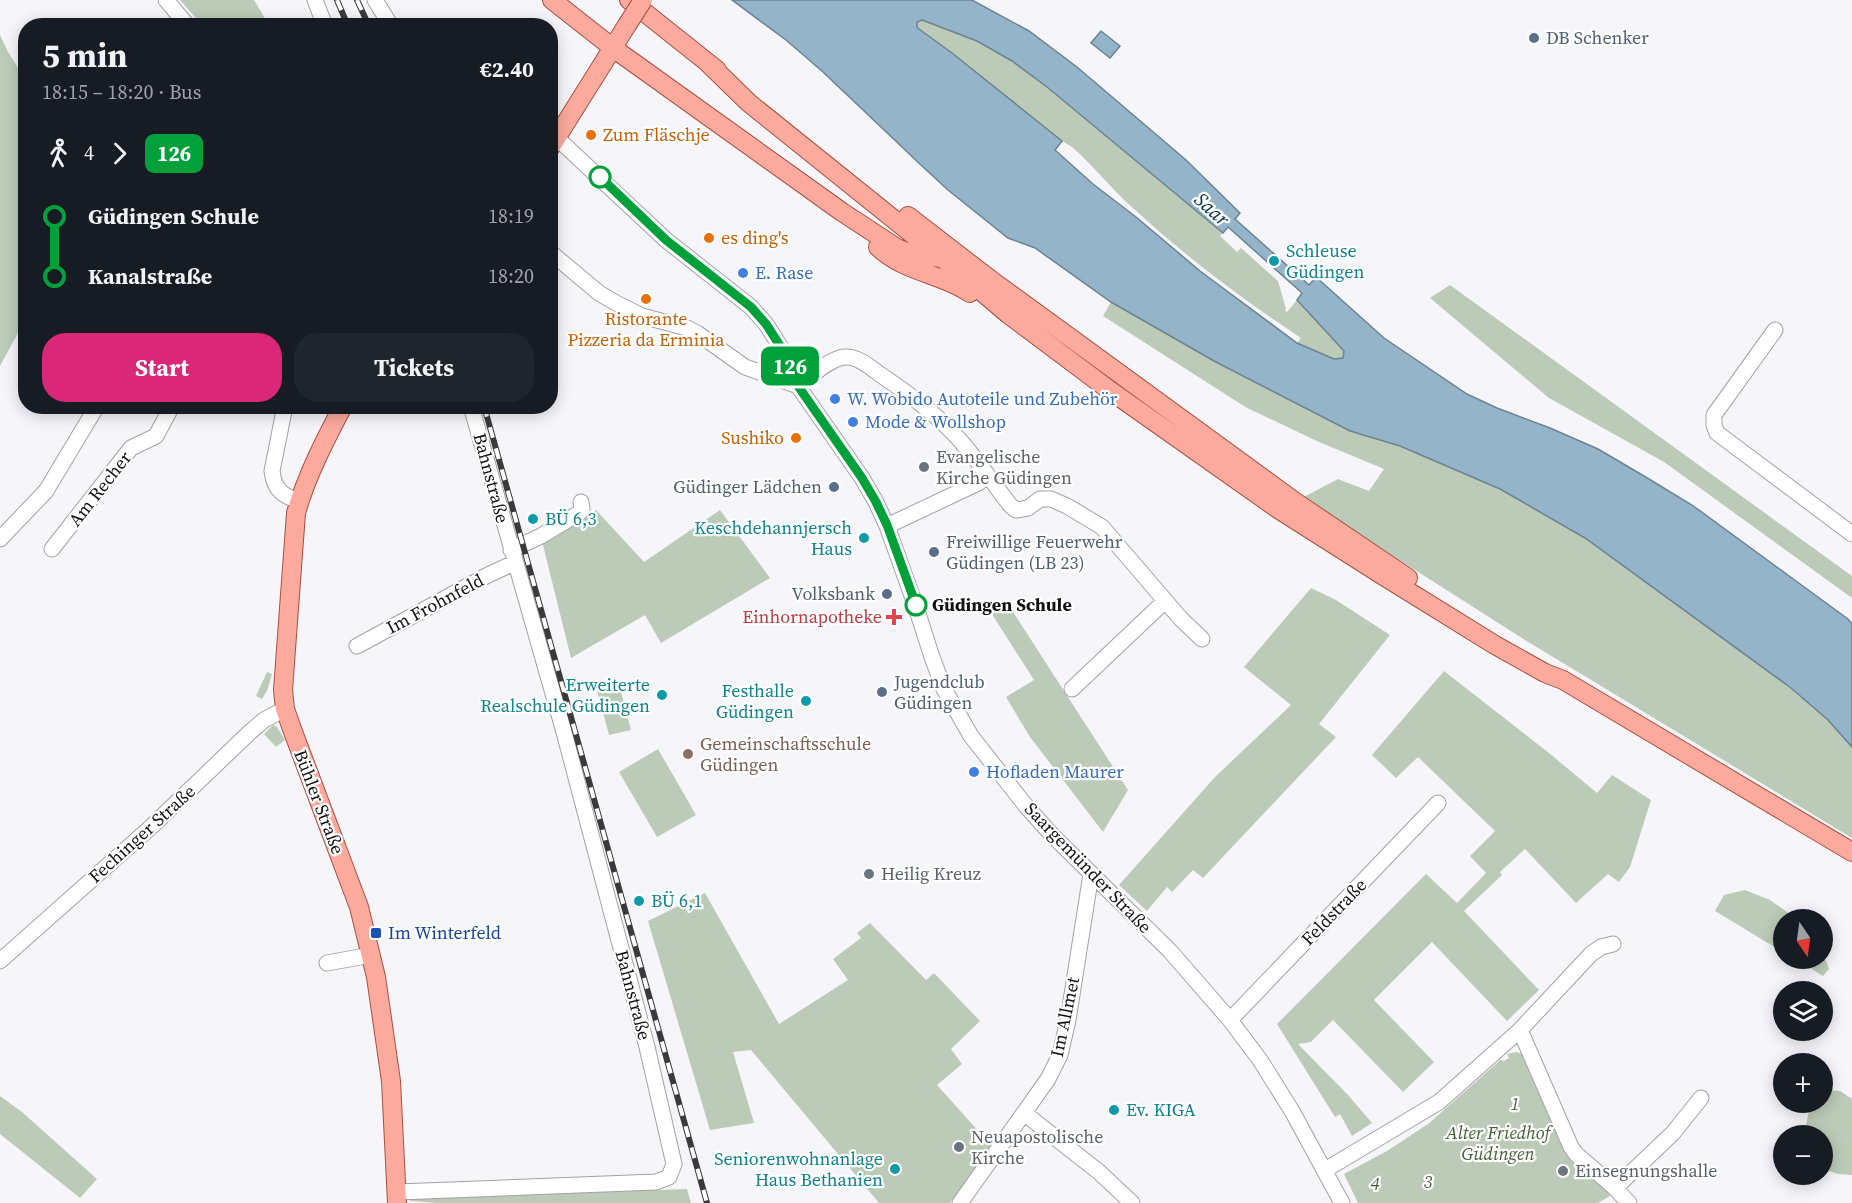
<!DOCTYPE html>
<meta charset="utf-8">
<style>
body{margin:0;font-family:"Source Serif 4",serif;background:#20242c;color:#f1f3f6;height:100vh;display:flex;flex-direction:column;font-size:22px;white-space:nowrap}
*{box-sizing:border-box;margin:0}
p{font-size:20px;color:#9ea1a6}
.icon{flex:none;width:33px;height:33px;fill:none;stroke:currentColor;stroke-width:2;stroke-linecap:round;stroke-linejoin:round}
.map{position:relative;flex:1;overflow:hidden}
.sheet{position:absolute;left:18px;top:18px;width:540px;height:396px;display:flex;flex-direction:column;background:#171b24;border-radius:24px;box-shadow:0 3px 15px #0003}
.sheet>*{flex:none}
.badge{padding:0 12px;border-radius:9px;font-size:21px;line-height:39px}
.needle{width:39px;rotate:167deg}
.tools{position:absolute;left:1773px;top:909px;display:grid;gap:12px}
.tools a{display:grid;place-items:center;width:60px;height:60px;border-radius:50%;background:#171b24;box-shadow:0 3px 15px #0003;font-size:30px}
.map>.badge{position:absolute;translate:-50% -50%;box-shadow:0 0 0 3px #fff}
.legs{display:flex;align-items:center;gap:9px;height:66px;padding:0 24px;font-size:20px}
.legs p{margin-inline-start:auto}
.overview{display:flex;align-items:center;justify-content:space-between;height:102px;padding:0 24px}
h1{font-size:33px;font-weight:700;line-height:45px}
.primary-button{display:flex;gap:12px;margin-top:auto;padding:12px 24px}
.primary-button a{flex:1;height:69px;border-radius:24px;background:#db2777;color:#fff;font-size:24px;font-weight:700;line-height:69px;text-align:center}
.primary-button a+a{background:#20242c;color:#f1f3f6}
ul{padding:0 24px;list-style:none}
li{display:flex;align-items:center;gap:21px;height:60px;font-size:22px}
li i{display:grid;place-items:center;width:9px;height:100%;margin:0 8px;background:currentColor}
li i::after{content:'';width:15px;height:15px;margin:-8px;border:4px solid;border-radius:50%;background:#171b24}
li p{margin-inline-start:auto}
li:first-child i{background:linear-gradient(#0000 50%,currentColor 0)}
li:last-child i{background:linear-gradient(currentColor 50%,#0000 0)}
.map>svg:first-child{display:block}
.green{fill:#bccbb8}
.water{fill:#94b4ca;stroke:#6c8392;stroke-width:1.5;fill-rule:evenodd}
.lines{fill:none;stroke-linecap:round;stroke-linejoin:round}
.river{stroke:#94b4ca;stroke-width:24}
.minor-casing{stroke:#a2a2a6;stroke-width:17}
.major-casing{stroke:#a75041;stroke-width:20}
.minor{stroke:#fff;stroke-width:15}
.major{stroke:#fbaa9d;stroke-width:18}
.rail-casing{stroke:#3a3a3c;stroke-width:6}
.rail{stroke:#fff;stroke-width:4;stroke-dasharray:11;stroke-linecap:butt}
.major-bridge-casing{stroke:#a75041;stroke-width:20;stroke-linecap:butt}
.major-bridge{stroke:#fbaa9d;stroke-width:18}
.line-1-casing{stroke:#fff;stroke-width:14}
.line-1{stroke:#00a13a;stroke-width:9}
.service-dot{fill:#5c6f8a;stroke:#fff;stroke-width:2}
.food-dot{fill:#e8710a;stroke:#fff;stroke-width:2}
.stop-1-dot{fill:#fff;stroke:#00a13a;stroke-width:3}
.culture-dot{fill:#0f9aa8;stroke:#fff;stroke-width:2}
.shop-dot{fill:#3f7fe0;stroke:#fff;stroke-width:2}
.worship-dot{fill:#6b7280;stroke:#fff;stroke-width:2}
.health-dot{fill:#e0444e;stroke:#fff;stroke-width:2}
.education-dot{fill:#8d6e63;stroke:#fff;stroke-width:2}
.transit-dot{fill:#1a4fb4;stroke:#fff;stroke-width:2}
.labels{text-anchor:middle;stroke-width:4.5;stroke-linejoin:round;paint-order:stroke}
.service-label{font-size:18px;fill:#4e5e75;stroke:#fff;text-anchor:start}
.food-label{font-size:18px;fill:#c56008;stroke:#fff;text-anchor:start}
.culture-label{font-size:18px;fill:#0d838f;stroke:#fff;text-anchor:start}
.shop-label{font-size:18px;fill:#366cbe;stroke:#fff;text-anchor:start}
.worship-label{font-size:18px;fill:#5b616d;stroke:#fff;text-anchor:start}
.street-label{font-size:18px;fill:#101011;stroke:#fff}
.stop-label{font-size:18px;font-weight:bold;fill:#101011;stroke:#fff;text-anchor:start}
.health-label{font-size:18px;fill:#be3a42;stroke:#fff;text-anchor:end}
.education-label{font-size:18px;fill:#785e54;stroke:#fff;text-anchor:start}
.transit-label{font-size:18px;fill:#164399;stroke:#fff;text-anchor:start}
.park-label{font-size:18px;font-style:italic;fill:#406034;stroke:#fff}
.water-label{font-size:20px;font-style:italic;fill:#06324a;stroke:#fff}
</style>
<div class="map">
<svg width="1852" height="1203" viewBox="0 0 1852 1203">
<rect width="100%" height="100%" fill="#f6f6fa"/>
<!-- green -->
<path class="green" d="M 180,0 L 254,0 L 269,25 L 202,25 Z
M 922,20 L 977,41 L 1012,61 L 1047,87 L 1223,233 L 1220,236 L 1235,250 L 1237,252 L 1241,248 L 1278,281 L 1286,309 L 1285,311 L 1287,312 L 1297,300 L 1344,351 L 1343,358 L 1334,359 L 1297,343 L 1301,338 C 1242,299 1186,257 1134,209 C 1112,190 1094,166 1072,147 L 1062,141 L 919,29 L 917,27 L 917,22 Z
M 0,35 L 8,52 L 26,80 L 25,320 L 0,366 Z
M 1450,285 L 1852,576 L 1852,598 L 1664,462 L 1549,398 L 1430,298 Z
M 1111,302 L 1214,361 L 1350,431 L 1400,446 L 1500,489 L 1585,538 L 1791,688 L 1828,720 L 1850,744 L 1852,747 L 1852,838 L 1525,640 L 1302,498 L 1338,479 L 1369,491 L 1384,469 L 1319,442 L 1247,408 L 1103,316 Z
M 596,510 L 644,562 L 720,510 L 770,578 L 661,643 L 645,615 L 571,658 L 542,541 Z
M 1311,588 L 1336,600 L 1390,635 L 1319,724 L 1336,737 L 1203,878 L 1193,870 L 1172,892 L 1167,887 L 1147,911 L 1119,885 L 1215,777 L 1291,705 L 1244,667 Z
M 1006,601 L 1128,790 L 1103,832 L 1030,737 L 1006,697 L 1034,680 L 990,611 Z
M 1444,671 L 1549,753 L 1597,793 L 1612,775 L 1651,800 L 1630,867 L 1619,882 L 1608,874 L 1576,903 L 1525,849 L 1500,872 L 1502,875 L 1464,911 L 1539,990 L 1507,1021 L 1432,942 L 1374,1000 L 1434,1062 L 1403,1092 L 1333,1020 L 1311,1042 L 1298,1044 L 1348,1095 L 1372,1123 L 1352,1136 L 1340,1114 L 1335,1117 L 1277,1024 L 1426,874 L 1457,903 L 1486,873 L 1470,856 L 1495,831 L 1418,757 L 1396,778 L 1372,755 Z
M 267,672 L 272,674 L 267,691 L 262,699 L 256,696 Z
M 618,681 L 631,730 L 609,735 L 596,687 Z
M 273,725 L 277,727 L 285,740 L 276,747 L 264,734 Z
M 658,749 L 696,815 L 657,837 L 619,772 Z
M 1745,890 L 1770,900 L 1797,919 L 1784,920 L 1783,952 L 1715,911 L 1724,895 Z
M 705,893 L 779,1024 L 848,980 L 833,959 L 861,938 L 857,933 L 870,923 L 926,980 L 934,973 L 980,1021 L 951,1049 L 962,1064 L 937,1085 L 991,1145 L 950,1203 L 879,1203 L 751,1050 L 733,1052 L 754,1123 L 710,1130 L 648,921 Z
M 1823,953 L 1829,969 L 1823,976 L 1795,959 L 1822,958 Z
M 1517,1052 L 1524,1055 L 1569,1154 L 1613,1194 L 1598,1203 L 1358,1203 L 1344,1174 L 1387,1151 L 1428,1124 L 1497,1063 L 1500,1060 L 1504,1061 L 1509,1058 L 1507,1054 Z
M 1826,1090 L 1840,1091 L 1852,1099 L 1852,1175 L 1838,1174 L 1823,1169 L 1822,1136 L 1804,1135 L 1808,1115 L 1814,1103 L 1822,1102 L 1823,1093 Z
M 0,1096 L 22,1112 L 97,1179 L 80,1198 L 0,1134 Z
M 687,1189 L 691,1203 L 437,1203 L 410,1201 L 410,1199 Z"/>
<!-- water -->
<path class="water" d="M 732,0 L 972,0 L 1029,31 L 1077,67 L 1186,160 L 1240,213 L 1235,219 L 1309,285 L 1316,277 L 1384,338 L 1467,394 L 1497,408 L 1550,428 L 1598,449 L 1644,476 L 1692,505 L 1848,619 L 1852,624 L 1852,747 L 1828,720 L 1791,688 L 1585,538 L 1500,489 L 1400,446 L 1350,431 L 1214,361 L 1111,302 L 1035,248 L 1008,238 L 948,190 L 922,166 L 823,72 L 786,40 ZM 922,20 L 977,41 L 1012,61 L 1047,87 L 1223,233 L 1228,227 L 1302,293 L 1297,300 L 1344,351 L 1343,358 L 1334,359 L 1297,343 L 1200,271 L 1136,217 L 1093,184 L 1055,150 L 1062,141 L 952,53 L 919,29 L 917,27 L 917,22 Z
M 1101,31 L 1120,46 L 1110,58 L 1091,43 Z"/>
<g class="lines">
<!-- river -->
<path class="river" d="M 1011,174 L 1072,224"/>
<!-- minor casing -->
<g class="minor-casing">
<path id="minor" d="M 166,0 L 188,26
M 315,0 L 325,26
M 375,0 L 391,26
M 558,139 L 666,240 L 751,307 L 766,324 L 782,349 L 798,386 L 862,478 L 876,502 L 887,526 L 915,604 L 932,657 L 944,689 L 971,736 L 1026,806 L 1052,835 L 1170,951 L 1230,1020 L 1260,1060 L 1292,1111 L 1342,1203
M 550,252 L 599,293 L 616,303 L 642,316 L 687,328 L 697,333 L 745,367 L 798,386
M 1775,330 L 1714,415 L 1714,425 L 1717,433 L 1852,534
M 798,386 C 810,377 830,358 845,357 C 858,356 871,368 881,375 C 907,393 934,412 956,436 C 976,457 992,482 1010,505 L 1016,510 L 1028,508 L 1040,499 L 1051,499 L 1067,506 L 1102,527 L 1181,619 L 1202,639
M 285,406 L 272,471 C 274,490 283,496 299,501
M 887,526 L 978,483 L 988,476
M 0,539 L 46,491 L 97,406
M 52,549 L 131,448 L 156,436 L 172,406
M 511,550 L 541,536 L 579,513 L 582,509 L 581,502
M 357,646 L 488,575 L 514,563
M 1072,689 L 1165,601
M 0,961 L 151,827 L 249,733 L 264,720 L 285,709
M 327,963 L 371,955
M 1230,1020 L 1438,803
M 1520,1030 L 1571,1147 L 1576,1154 L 1614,1187 L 1629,1203
M 1024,1113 L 1099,1172 L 1132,1203
M 1325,1170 L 1439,1102 L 1520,1030 L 1591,954 L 1601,947 L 1613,944
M 1615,1188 L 1673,1133 L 1701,1098
M 397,1192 L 656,1182 L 669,1177 L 674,1164 L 647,1047 L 564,732 L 471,406
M 960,1203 L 1048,1079 L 1060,1055 L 1068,1020 L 1091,874"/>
</g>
<!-- major casing -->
<g class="major-casing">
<path id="major" d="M 552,0 L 613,48 L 842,212 L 897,248 L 914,255 L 942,258
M 629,0 L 717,70
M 708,63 L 749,103 L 942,258 L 1008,314 L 1108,389 L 1278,509 L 1382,575 L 1495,645 L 1545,673 L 1563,680 L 1852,852
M 550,148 L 627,25
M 908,216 L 991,280 L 1294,501 L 1408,578
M 878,247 C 905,273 941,273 970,293
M 343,406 C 325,440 306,477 296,513 L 283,690 L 285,709 L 292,729 L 359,907 L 376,977 L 391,1081 L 397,1203"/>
</g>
<!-- minor -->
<use href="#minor" class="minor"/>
<!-- major -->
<use href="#major" class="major"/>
<!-- rail casing -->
<g class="rail-casing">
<path id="rail" d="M 337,0 L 348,26
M 357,0 L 369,26
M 484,406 L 707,1203"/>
</g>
<!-- rail -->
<use href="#rail" class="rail"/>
<!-- major-bridge casing -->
<g class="major-bridge-casing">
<path id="major-bridge" d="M 627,25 L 643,0"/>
</g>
<!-- major-bridge -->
<use href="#major-bridge" class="major-bridge"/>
</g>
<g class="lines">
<!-- line-1 casing -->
<g class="line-1-casing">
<path id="line-1" d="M 600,177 L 666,240 L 751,307 L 766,324 L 782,349 L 798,386 L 862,478 L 876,502 L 887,525 L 916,605"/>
</g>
<!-- line-1 -->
<use href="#line-1" class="line-1"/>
</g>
<!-- markers -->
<g class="service-dot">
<circle cx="1534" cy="38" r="6"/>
<circle cx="834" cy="487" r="6"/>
<circle cx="934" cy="552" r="6"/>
<circle cx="887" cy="594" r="6"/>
<circle cx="882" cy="692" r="6"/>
</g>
<g class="food-dot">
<circle cx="591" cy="135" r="6"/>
<circle cx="709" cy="238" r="6"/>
<circle cx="646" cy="299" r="6"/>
<circle cx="796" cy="438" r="6"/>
</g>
<g class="stop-1-dot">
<circle cx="600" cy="177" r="10"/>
<circle cx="916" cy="605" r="10"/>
</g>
<g class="culture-dot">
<circle cx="1274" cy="261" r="6"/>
<circle cx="533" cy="519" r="6"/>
<circle cx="864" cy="538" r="6"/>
<circle cx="662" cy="695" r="6"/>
<circle cx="806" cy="701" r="6"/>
<circle cx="639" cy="901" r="6"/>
<circle cx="1114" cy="1110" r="6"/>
<circle cx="895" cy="1169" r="6"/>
</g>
<g class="shop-dot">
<circle cx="743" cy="273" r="6"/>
<circle cx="835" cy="399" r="6"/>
<circle cx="853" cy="422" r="6"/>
<circle cx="974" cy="772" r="6"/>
</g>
<g class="worship-dot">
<circle cx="924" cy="467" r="6"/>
<circle cx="869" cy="874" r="6"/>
<circle cx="959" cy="1147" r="6"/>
<circle cx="1563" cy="1171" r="6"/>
</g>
<path class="health-dot" d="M891 608h6v6h6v6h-6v6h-6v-6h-6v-6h6z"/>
<circle class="education-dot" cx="688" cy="754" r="6"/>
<rect class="transit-dot" x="370" y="927" width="12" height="12" rx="3"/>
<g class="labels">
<!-- service labels -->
<g class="service-label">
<text x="1546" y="44">DB Schenker</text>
<text x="822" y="493" text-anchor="end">Güdinger Lädchen</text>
<text x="946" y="548">Freiwillige Feuerwehr<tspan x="946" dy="21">Güdingen (LB 23)</tspan></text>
<text x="875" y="600" text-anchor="end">Volksbank</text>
<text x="894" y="688">Jugendclub<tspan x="894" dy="21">Güdingen</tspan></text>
</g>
<!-- food labels -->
<g class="food-label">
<text x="603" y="141">Zum Fläschje</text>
<text x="721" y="244">es ding's</text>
<text x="646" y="325" text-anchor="middle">Ristorante<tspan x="646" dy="21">Pizzeria da Erminia</tspan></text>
<text x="784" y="444" text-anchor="end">Sushiko</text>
</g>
<!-- culture labels -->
<g class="culture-label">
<text x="1286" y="257">Schleuse<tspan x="1286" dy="21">Güdingen</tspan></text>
<text x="545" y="525">BÜ 6,3</text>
<text x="852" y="534" text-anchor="end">Keschdehannjersch<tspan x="852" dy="21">Haus</tspan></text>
<text x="650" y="691" text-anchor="end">Erweiterte<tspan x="650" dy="21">Realschule Güdingen</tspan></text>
<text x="794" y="697" text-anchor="end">Festhalle<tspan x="794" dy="21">Güdingen</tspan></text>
<text x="651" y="907">BÜ 6,1</text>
<text x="1126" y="1116">Ev. KIGA</text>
<text x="883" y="1165" text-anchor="end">Seniorenwohnanlage<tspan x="883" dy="21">Haus Bethanien</tspan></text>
</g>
<!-- shop labels -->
<g class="shop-label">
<text x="755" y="279">E. Rase</text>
<text x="847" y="405">W. Wobido Autoteile und Zubehör</text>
<text x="865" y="428">Mode &amp; Wollshop</text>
<text x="986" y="778">Hofladen Maurer</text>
</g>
<!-- worship labels -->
<g class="worship-label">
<text x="936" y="463">Evangelische<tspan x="936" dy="21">Kirche Güdingen</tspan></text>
<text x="881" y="880">Heilig Kreuz</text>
<text x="971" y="1143">Neuapostolische<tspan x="971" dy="21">Kirche</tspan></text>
<text x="1575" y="1177">Einsegnungshalle</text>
</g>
<!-- street labels -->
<g class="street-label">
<text transform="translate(491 478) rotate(75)" y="6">Bahnstraße</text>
<text transform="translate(100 489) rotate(-52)" y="6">Am Recher</text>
<text transform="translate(435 604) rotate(-28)" y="6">Im Frohnfeld</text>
<text transform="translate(319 802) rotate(69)" y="6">Bühler Straße</text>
<text transform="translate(142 834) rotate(-42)" y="6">Fechinger Straße</text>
<text transform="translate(1088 868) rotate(46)" y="6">Saargemünder Straße</text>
<text transform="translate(1334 912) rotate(-46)" y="6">Feldstraße</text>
<text transform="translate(633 995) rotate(75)" y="6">Bahnstraße</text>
<text transform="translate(1065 1017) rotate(-78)" y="6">Im Allmet</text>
</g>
<!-- stop labels -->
<g class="stop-label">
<text x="932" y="611">Güdingen Schule</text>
</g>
<!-- health labels -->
<g class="health-label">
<text x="882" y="623">Einhornapotheke</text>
</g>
<!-- education labels -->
<g class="education-label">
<text x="700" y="750">Gemeinschaftsschule<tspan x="700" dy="21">Güdingen</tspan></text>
</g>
<!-- transit labels -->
<g class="transit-label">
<text x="388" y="939">Im Winterfeld</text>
</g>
<!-- park labels -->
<g class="park-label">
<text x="1515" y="1110">1</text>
<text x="1498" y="1139">Alter Friedhof<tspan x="1498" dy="21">Güdingen</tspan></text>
<text x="1428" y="1188">3</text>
<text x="1375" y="1190">4</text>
</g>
<!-- water labels -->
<g class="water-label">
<text transform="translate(1212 209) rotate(42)" y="7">Saar</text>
</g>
</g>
</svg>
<div class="tools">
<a><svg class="needle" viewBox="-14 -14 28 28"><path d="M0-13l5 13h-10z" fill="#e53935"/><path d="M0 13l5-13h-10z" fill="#9ea1a6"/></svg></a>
<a><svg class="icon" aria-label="layers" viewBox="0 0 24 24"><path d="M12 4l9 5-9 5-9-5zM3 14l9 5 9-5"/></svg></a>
<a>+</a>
<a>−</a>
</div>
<b class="badge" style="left:790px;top:366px;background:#00a13a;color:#fff">126</b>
<section class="sheet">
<div class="overview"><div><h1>5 min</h1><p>18:15 – 18:20 · Bus</p></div><b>€2.40</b></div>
<div class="legs"><svg class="icon" aria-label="walk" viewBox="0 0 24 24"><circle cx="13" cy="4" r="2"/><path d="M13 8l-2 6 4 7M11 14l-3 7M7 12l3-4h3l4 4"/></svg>4<svg class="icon" aria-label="forward" viewBox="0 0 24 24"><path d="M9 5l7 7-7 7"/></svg><b class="badge" style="background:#00a13a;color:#fff">126</b></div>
<ul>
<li><i style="color:#00a13a"></i><b>Güdingen Schule</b><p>18:19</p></li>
<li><i style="color:#00a13a"></i><b>Kanalstraße</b><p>18:20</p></li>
</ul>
<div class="primary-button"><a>Start</a><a>Tickets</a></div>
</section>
</div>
